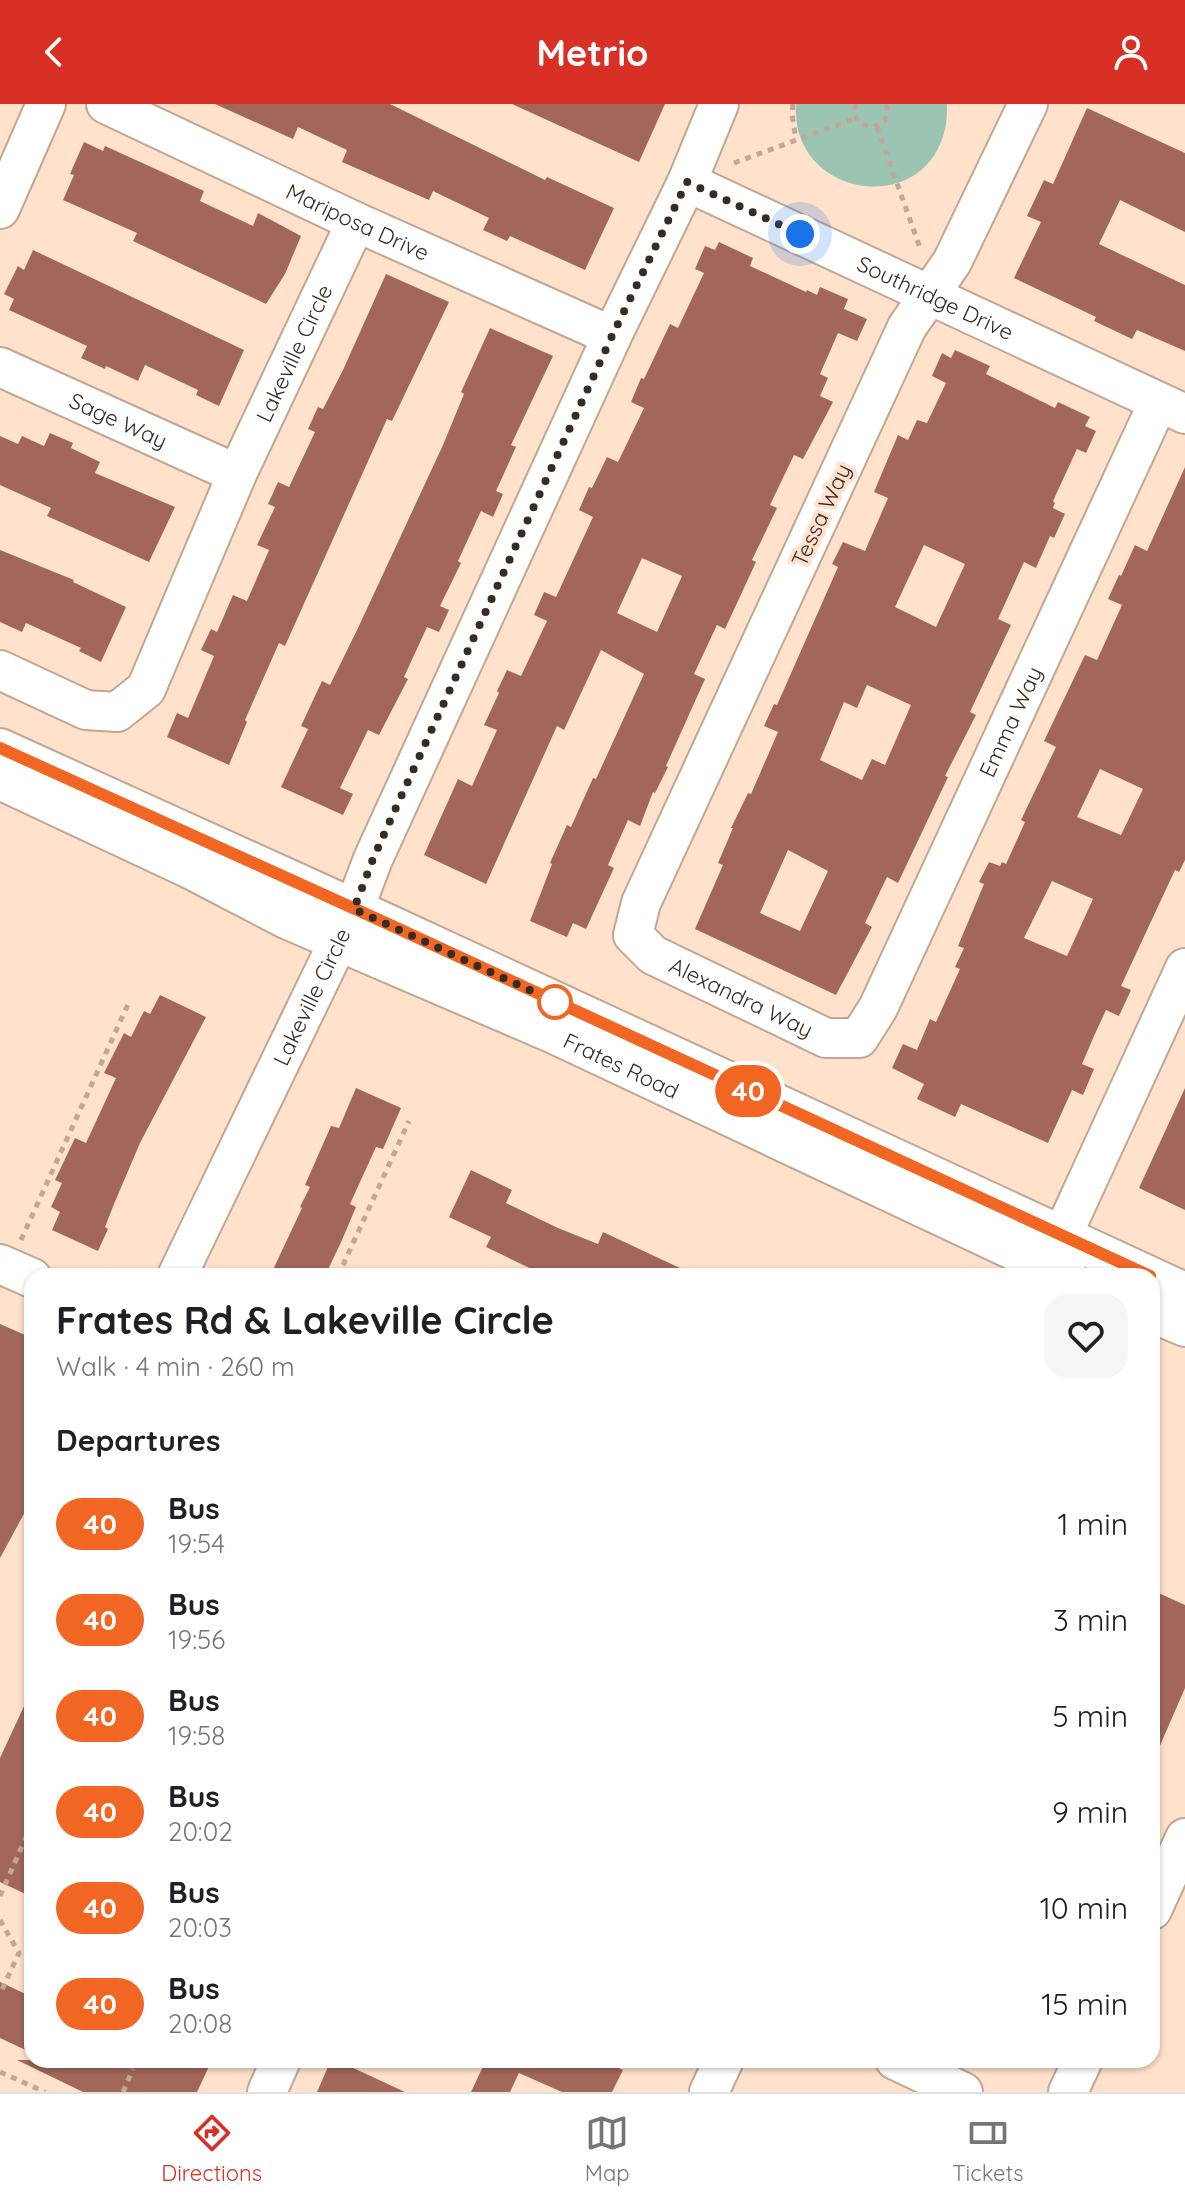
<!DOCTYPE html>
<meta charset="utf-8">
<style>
body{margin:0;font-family:Quicksand,sans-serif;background:#f6f6f6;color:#202124;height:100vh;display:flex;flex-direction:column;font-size:30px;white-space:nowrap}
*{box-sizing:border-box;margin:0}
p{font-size:26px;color:#757577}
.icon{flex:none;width:44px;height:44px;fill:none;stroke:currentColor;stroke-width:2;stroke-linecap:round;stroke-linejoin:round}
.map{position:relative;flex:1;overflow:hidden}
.sheet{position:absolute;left:24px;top:1164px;width:1136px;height:800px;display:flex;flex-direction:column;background:#fff;border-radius:24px;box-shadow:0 2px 6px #0004}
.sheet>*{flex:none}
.badge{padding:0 16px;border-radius:26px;font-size:28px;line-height:52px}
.you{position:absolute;width:40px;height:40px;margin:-20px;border:6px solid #fff;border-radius:50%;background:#1a73e8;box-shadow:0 0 0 12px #1a73e833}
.map>.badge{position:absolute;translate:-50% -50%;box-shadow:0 0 0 4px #fff}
h2{padding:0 32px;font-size:30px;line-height:72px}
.round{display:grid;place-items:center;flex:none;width:84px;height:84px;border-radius:24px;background:#f6f6f6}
.overview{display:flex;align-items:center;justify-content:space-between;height:136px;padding:0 32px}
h1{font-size:38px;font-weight:800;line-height:60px}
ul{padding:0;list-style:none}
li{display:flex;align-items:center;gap:24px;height:96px;padding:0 32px}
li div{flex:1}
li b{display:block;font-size:30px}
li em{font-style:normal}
li .badge{min-width:88px;font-weight:700;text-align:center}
header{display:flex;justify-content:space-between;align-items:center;height:104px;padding:0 32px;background:#d93025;color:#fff;font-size:36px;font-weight:800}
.tabs{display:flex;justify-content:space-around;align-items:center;height:112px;border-top:2px solid #e0e0e0;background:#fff;font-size:22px;color:#757577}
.tabs a{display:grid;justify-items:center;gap:4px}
.tabs .on{color:#d93025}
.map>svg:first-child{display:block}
.green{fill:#9bc5b2}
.building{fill:#a2675a;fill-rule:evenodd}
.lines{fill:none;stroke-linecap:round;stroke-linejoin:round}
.minor-casing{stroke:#c2a691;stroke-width:42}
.path{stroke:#c0a897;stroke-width:5;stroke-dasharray:6 6;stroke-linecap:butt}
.minor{stroke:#fff;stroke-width:38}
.line-casing{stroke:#fff;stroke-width:18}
.line{stroke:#f16623;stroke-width:12}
.walk{stroke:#372c24;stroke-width:8;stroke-dasharray:0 14.4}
.stop-dot{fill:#fff;stroke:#f16623;stroke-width:4}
.labels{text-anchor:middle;stroke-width:8;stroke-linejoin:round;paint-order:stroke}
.street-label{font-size:22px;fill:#372c24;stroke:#ffe1cc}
</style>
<header><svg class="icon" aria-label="back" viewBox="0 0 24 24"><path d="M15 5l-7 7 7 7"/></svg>Metrio<svg class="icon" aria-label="person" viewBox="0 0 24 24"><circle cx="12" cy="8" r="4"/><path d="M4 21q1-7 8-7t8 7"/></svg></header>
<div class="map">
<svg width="1185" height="1988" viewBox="0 0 1185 1988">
<rect width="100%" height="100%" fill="#ffe1cc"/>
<!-- green -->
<path class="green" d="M 796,0 L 947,0 C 947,8 947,17 945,25 C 925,115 790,94 796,0 Z"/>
<!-- building -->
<path class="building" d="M 215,0 L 390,0 L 545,76 L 547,73 L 614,104 L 585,166 L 510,132 L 507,137 L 483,126 L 489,114 L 433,87 L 429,96 L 342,58 L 347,46 L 298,23 L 293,35 Z
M 512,0 L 665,0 L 639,58 Z
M 1087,4 L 1185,49 L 1185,128 L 1120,96 L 1099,140 L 1185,181 L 1185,247 L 1137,226 L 1132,235 L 1094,217 L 1096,213 L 1014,174 L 1041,118 L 1027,112 L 1044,76 L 1053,80 Z
M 84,38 L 103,47 L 105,42 L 204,87 L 200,97 L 253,122 L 258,109 L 301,132 L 285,170 L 266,200 L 133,137 L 137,129 L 63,96 L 74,71 L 70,70 Z
M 719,138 L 753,154 L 750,162 L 806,188 L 807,186 L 817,191 L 820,183 L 848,195 L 844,205 L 867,215 L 857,237 L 838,229 L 820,270 L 828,274 L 820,292 L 833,298 L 803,355 L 794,351 L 770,401 L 777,404 L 752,456 L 756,458 L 725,525 L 717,521 L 694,570 L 705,575 L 666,662 L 668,663 L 655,689 L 653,688 L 640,722 L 628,716 L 608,761 L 614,764 L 586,825 L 573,819 L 567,833 L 530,817 L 552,760 L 550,759 L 567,721 L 571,723 L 593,674 L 596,675 L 644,570 L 601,546 L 564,626 L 557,622 L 486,780 L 424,751 L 458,675 L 472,682 L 497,626 L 484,621 L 499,589 L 497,587 L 507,566 L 521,572 L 547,517 L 534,511 L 544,488 L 556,493 L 593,413 L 579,406 L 589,383 L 592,384 L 607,353 L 618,358 L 644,304 L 631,298 L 641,274 L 644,275 L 670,220 L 678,224 L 704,169 L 695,165 L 705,142 L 715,146 ZM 642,454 L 682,472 L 657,528 L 617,509 Z
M 33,146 L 244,246 L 219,302 L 196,291 L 198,286 L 145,261 L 138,277 L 106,262 L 105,265 L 81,254 L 87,242 L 9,206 L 14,195 L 4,190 L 18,162 L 24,166 Z
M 386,170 L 449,198 L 392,317 L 387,315 L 285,542 L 279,539 L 245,616 L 247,618 L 229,661 L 167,633 L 177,609 L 188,614 L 214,552 L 201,546 L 211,525 L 217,528 L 233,491 L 247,497 L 269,446 L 257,441 L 275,403 L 268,400 L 278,378 L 289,383 L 315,328 L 308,325 L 318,303 L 323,305 L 343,266 Z
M 490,224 L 553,252 L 511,341 L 516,343 L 496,387 L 503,390 L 493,413 L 481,407 L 458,457 L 461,459 L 440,502 L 449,506 L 439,528 L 427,523 L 404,573 L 408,575 L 379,631 L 368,626 L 340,684 L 353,690 L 343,711 L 281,683 L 308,625 L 301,622 L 322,577 L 330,581 L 358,524 L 443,341 L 464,290 L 461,288 Z
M 955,246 L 990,262 L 986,270 L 1055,304 L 1058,298 L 1090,313 L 1085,322 L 1096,327 L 1086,349 L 1077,345 L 1053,397 L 1055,399 L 1053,404 L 1065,410 L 1054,434 L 1050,432 L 1036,464 L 1024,458 L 998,515 L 1011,521 L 970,608 L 976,611 L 945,672 L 948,673 L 898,779 L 887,773 L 865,819 L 872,823 L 836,891 L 695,825 L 723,761 L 718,759 L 733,724 L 731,724 L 748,689 L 751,690 L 778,628 L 764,622 L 774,600 L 777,601 L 838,463 L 832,460 L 843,438 L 865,447 L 888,394 L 874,388 L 887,357 L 898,331 L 908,336 L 917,316 L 927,319 L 946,279 L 932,272 L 942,249 L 951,254 ZM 924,441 L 965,460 L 936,523 L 895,503 ZM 867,581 L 911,601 L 885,661 L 872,655 L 862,676 L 820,656 L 844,598 L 857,604 ZM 788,746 L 828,767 L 800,827 L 760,809 Z
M 50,329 L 73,339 L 71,344 L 100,358 L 95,369 L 175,403 L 149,458 L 47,412 L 51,404 L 0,381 L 0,332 L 18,340 L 22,332 L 44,342 Z
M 1185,363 L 1185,756 L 1179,768 L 1175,766 L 1121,882 L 1131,886 L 1119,912 L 1106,906 L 1094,932 L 1082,960 L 1094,965 L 1083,991 L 1072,986 L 1048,1039 L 961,1000 L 955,1013 L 917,995 L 924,980 L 892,964 L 903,940 L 917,946 L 930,915 L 936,918 L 960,865 L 955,863 L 964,844 L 958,842 L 984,780 L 979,778 L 989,758 L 1000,762 L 1002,758 L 1006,760 L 1025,718 L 1021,716 L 1056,643 L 1044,637 L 1085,551 L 1097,556 L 1122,501 L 1108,495 L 1119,471 L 1121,472 L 1135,441 L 1147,447 ZM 1100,665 L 1143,685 L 1121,731 L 1077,713 ZM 1052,777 L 1093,795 L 1067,852 L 1024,834 Z
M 0,446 L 74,476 L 73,478 L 126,503 L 101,558 L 79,547 L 81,544 L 26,519 L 22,528 L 0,518 Z
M 160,891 L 206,913 L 140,1039 L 114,1100 L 105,1123 L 108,1125 L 98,1147 L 52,1126 L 60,1108 L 51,1103 L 62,1079 L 55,1076 L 75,1034 L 86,1039 L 116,974 L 104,969 L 124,929 L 131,933 L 144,907 L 150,910 Z
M 356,984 L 401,1004 L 383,1045 L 376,1043 L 350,1100 L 356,1103 L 342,1136 L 325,1172 L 270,1172 L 302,1104 L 300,1103 L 310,1083 L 305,1081 L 331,1022 L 339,1024 Z
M 1185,984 L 1185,1106 L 1139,1084 Z
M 471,1066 L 512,1086 L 506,1099 L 558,1124 L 598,1140 L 603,1128 L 697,1172 L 546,1172 L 486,1143 L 491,1133 L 449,1113 Z
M 0,1220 L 32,1234 L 32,1395 L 0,1454 Z
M 1152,1486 L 1185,1501 L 1185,1584 L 1152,1660 Z
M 32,1585 L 32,1793 L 0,1778 L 0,1654 Z
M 0,1878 L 32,1893 L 32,1949 L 0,1934 Z
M 17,1956 L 212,1956 L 197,1988 L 83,1988 Z
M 331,1956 L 336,1956 L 405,1988 L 317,1988 Z
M 486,1956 L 617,1956 L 614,1962 L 623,1966 L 612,1988 L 562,1988 L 519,1969 L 510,1988 L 471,1988 Z"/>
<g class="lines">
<!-- minor casing -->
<g class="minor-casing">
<g id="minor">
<path id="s1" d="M 106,0 L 356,118 L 612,232"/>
<path id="s2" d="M 1028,0 L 952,158 L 907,223 L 641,799 L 633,831 L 653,851 L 826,934 L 859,934 L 878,904 L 1158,299"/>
<path id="s3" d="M 687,78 L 1185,310"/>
<path d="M 0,105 L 46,0"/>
<path id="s4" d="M 0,263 L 237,370"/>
<path id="s5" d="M 0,566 L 86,606 L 117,608 L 146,585 L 237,370 L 356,118"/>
<path d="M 0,644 L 386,819 L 1150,1172"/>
<path id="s6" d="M 0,676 L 190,765 L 286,815 L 554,930 L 1068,1172"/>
<path d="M 1051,1156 L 1185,864"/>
<path d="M 0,1160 L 32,1174"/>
<path id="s7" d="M 177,1172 L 354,805 L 373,755 L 612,232 L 687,78 L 719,0"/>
<path d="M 1152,1173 L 1185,1188"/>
<path d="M 1152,1209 L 1185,1223"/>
<path d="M 1152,1806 L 1185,1734"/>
<path d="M 895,1956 L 963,1988"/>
<path d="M 267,1988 L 281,1956"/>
<path d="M 709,1988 L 724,1956"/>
<path d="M 1068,1988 L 1083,1956"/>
</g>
</g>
<!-- path -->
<path class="path" d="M 793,0 L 792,11 L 796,35
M 856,0 L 854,9 L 858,18 L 871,24 L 885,17 L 888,7 L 886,0
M 877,23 L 920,144
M 734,59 L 856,14
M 21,1136 L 130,896
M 338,1172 L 409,1017
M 0,1792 L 27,1731 L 32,1733
M 0,1816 L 19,1849 L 0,1890
M 0,1968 L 45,1988
M 123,1988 L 133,1965"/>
<!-- minor -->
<use href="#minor" class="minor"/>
</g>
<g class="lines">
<!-- line casing -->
<g class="line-casing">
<path id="line" d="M 0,644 L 386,819 L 1150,1172"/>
</g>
<!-- line -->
<use href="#line" class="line"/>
<!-- walk -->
<path class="walk" d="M 555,898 L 562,901 L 354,805 L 373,755 L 399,697 L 612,232 L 687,78 L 800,130"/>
</g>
<!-- markers -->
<circle class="stop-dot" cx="555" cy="898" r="16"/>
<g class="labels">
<!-- street labels -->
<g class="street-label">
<text dy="8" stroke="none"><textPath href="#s1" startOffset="278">Mariposa Drive</textPath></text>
<text dy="8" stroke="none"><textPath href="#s3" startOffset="274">Southridge Drive</textPath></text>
<text dy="8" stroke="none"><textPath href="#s5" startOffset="530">Lakeville Circle</textPath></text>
<text dy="8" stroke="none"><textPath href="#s4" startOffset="130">Sage Way</textPath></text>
<text transform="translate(821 411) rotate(-65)" y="8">Tessa Way</text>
<text dy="8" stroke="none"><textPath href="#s2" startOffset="1526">Emma Way</textPath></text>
<text dy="8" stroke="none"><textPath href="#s7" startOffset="310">Lakeville Circle</textPath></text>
<text dy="8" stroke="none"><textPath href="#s2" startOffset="1048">Alexandra Way</textPath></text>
<text dy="8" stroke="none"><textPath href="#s6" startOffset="684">Frates Road</textPath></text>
</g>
</g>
</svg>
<div class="you" style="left:800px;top:130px"></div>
<b class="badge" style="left:748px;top:987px;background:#f16623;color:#fff">40</b>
<section class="sheet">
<div class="overview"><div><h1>Frates Rd &amp; Lakeville Circle</h1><p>Walk · 4 min · 260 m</p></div><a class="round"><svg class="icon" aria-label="heart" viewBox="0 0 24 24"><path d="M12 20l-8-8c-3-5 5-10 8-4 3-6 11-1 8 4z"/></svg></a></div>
<h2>Departures</h2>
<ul>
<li><span class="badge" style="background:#f16623;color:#fff">40</span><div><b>Bus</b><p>19:54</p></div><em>1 min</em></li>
<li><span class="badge" style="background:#f16623;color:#fff">40</span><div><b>Bus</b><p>19:56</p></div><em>3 min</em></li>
<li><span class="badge" style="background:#f16623;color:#fff">40</span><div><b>Bus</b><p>19:58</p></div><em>5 min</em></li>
<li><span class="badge" style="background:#f16623;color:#fff">40</span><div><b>Bus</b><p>20:02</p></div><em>9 min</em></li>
<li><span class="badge" style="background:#f16623;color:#fff">40</span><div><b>Bus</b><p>20:03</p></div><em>10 min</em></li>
<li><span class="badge" style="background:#f16623;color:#fff">40</span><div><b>Bus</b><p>20:08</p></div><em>15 min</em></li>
</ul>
</section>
</div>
<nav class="tabs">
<a class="on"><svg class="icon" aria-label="directions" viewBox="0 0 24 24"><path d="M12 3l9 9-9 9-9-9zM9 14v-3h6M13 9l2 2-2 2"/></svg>Directions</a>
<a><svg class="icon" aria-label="map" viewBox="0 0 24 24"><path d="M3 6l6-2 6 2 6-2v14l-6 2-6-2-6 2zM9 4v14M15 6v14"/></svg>Map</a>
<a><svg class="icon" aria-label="tickets" viewBox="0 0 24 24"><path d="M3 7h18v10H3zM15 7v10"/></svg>Tickets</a>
</nav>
